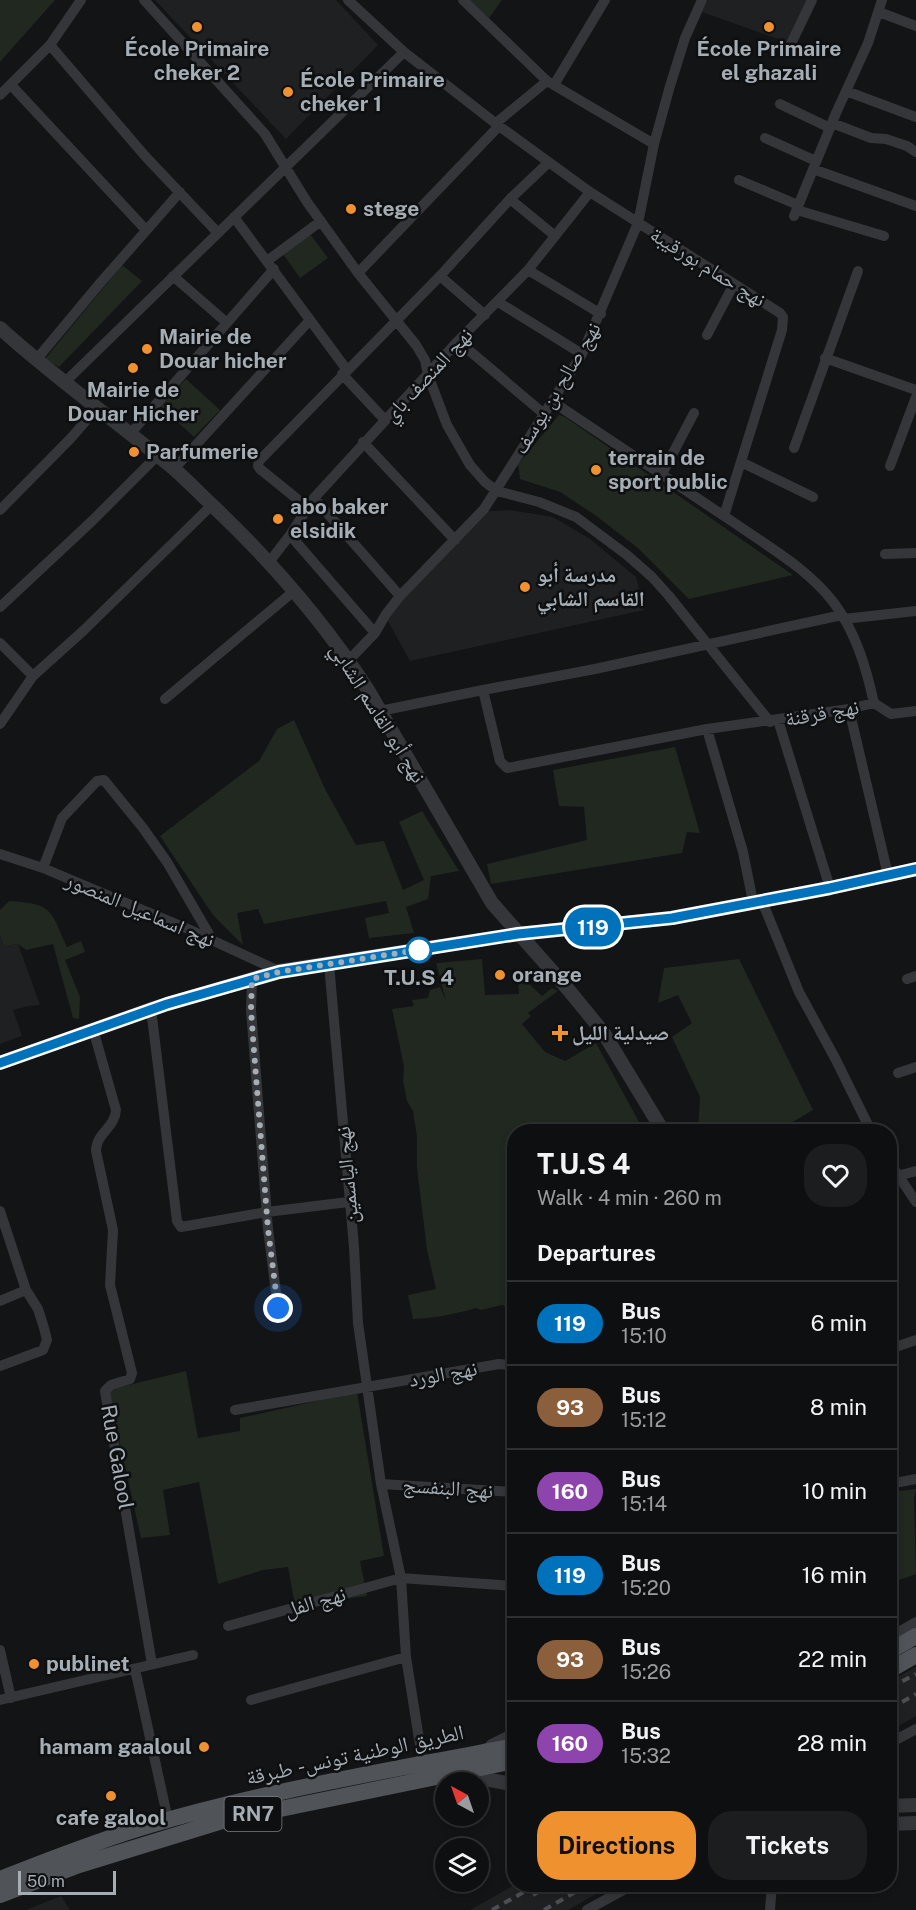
<!DOCTYPE html>
<meta charset="utf-8">
<style>
body{margin:0;font-family:"Public Sans","Noto Naskh Arabic",sans-serif;background:#1c1d1e;color:#f1f3f6;height:100vh;display:flex;flex-direction:column;font-size:22px;white-space:nowrap}
*{box-sizing:border-box;margin:0}
p{font-size:20px;color:#9b9c9f}
.icon{flex:none;width:33px;height:33px;fill:none;stroke:currentColor;stroke-width:2;stroke-linecap:round;stroke-linejoin:round}
.map{position:relative;flex:1;overflow:hidden}
.side{position:absolute;left:507px;top:1124px;width:390px;height:768px;display:flex;flex-direction:column;background:#0e0f10;border-radius:24px;box-shadow:0 3px 9px #0003,0 0 0 2px #2e2f30}
.side>*{flex:none}
.badge{padding:0 12px;border-radius:20px;font-size:21px;line-height:39px}
.needle{width:39px;rotate:320deg}
.tools{position:absolute;left:435px;top:1772px;display:grid;gap:12px}
.tools a{display:grid;place-items:center;width:54px;height:54px;border-radius:50%;background:#0e0f10;box-shadow:0 3px 9px #0003,0 0 0 2px #2e2f30;font-size:30px}
.scale{position:absolute;left:18px;bottom:15px;width:98px;box-sizing:border-box;padding-left:6px;border:3px solid #a5adb5;border-top:0;font-size:16px;line-height:21px;white-space:nowrap;color:#a5adb5;-webkit-text-stroke:4px #0e0f10;paint-order:stroke}
.you{position:absolute;width:30px;height:30px;margin:-15px;border:4px solid #fff;border-radius:50%;background:#1a73e8;box-shadow:0 0 0 9px #1a73e833}
.map>.badge{position:absolute;translate:-50% -50%;box-shadow:0 0 0 3px #fff}
h2{padding:0 30px;font-size:22px;line-height:54px}
.round{display:grid;place-items:center;flex:none;width:63px;height:63px;border-radius:24px;background:#1c1d1e}
.overview{display:flex;align-items:center;justify-content:space-between;height:102px;padding:0 30px}
h1{font-size:28px;font-weight:700;line-height:45px}
.cta{display:flex;gap:12px;margin-top:auto;padding:12px 30px}
.cta a{flex:1;height:69px;border-radius:24px;background:#f09130;color:#111;font-size:24px;font-weight:700;line-height:69px;text-align:center}
.cta a+a{background:#1c1d1e;color:#f1f3f6}
ul{padding:0;list-style:none}
li{display:flex;align-items:center;gap:18px;height:84px;padding:0 30px;border-top:2px solid #2e2f30}
li div{flex:1}
li b{display:block;font-size:22px}
li em{font-style:normal}
li .badge{min-width:66px;font-weight:700;text-align:center}
.map>svg:first-child{display:block}
.built{fill:#1f2022}
.green{fill:#202820}
.lines{fill:none;stroke-linecap:round;stroke-linejoin:round}
.minor{stroke:#34363a;stroke-width:10}
.tertiary{stroke:#34363a;stroke-width:14}
.primary{stroke:#505459;stroke-width:16}
.rail{stroke:#4b4e53;stroke-width:4;stroke-dasharray:8 6;stroke-linecap:butt}
.line-casing{stroke:#fff;stroke-width:14}
.line{stroke:#0072bc;stroke-width:9}
.walk{stroke:#a5adb5;stroke-width:6;stroke-dasharray:0 10.8}
.poi-dot{fill:#f09130;stroke:#0e0f10;stroke-width:2}
.stop-dot{fill:#fff;stroke:#0072bc;stroke-width:3}
.labels{text-anchor:middle;stroke-width:5;stroke-linejoin:round;paint-order:stroke}
.shield{fill:#0e0f10;stroke:#787e84;stroke-width:1.5}
.shield-label{font-size:20px;font-weight:bold;fill:#a5adb5}
.poi-label{font-size:21px;font-weight:bold;fill:#a5adb5;stroke:#0e0f10;text-anchor:start}
.street-label{font-size:21px;fill:#a5adb5;stroke:#0e0f10}
.stop-label{font-size:21px;font-weight:bold;fill:#a5adb5;stroke:#0e0f10}
</style>
<div class="map">
<svg width="916" height="1910" viewBox="0 0 916 1910">
<rect width="100%" height="100%" fill="#131415"/>
<!-- built -->
<path class="built" d="M 155,0 L 336,0 L 378,45 L 286,139 Z
M 708,0 L 808,0 L 787,42 L 702,12 Z
M 510,510 L 553,517 L 590,539 L 636,577 L 644,610 L 410,661 L 385,616 L 477,512 Z
M 0,936 L 4,946 L 18,944 L 40,1005 L 28,1006 L 13,1010 L 22,1036 L 0,1044 Z
M 916,1667 L 916,1716 L 890,1731 L 890,1681 Z
M 516,1884 L 614,1884 L 568,1910 L 470,1910 Z
M 61,1896 L 70,1910 L 26,1910 Z"/>
<!-- green -->
<path class="green" d="M 0,0 L 55,0 L 0,62 Z
M 470,0 L 502,0 L 489,18 Z
M 310,234 L 328,258 L 300,278 L 283,254 Z
M 122,265 L 142,281 L 59,367 L 45,359 Z
M 186,379 L 220,410 L 194,437 L 160,406 Z
M 559,415 L 565,417 L 793,575 L 689,599 L 639,549 L 595,515 L 560,492 L 520,479 L 518,464 Z
M 294,720 L 325,789 L 356,845 L 384,841 L 403,890 L 424,880 L 399,822 L 422,811 L 459,871 L 431,876 L 428,899 L 406,907 L 414,933 L 369,938 L 365,918 L 389,913 L 386,901 L 264,924 L 258,909 L 237,913 L 243,945 L 213,915 L 160,836 L 259,761 L 277,729 Z
M 675,747 L 700,833 L 687,832 L 682,853 L 491,884 L 487,864 L 587,840 L 584,807 L 559,806 L 553,770 Z
M 9,901 C 53,904 50,909 67,947 L 81,941 L 85,952 L 65,960 L 80,997 L 79,1019 L 73,1018 L 53,944 L 26,950 L 18,944 L 4,946 L 0,936 L 0,910 Z
M 482,959 L 485,995 L 519,994 L 518,981 L 526,981 L 542,996 L 552,988 L 558,991 L 528,1013 L 531,1016 L 522,1024 L 545,1052 L 565,1061 L 596,1043 L 644,1131 L 514,1131 L 514,1309 L 502,1305 L 481,1310 L 476,1308 C 456,1314 435,1318 413,1319 L 408,1295 L 436,1289 L 427,1250 L 417,1168 L 417,1137 L 413,1111 L 407,1101 L 403,1081 L 404,1066 L 392,1009 L 414,1006 L 412,1000 L 428,998 L 430,990 L 440,987 L 446,1001 L 436,963 Z
M 739,959 L 813,1110 L 777,1131 L 700,1131 L 698,1128 L 700,1097 L 672,1037 L 692,1023 L 678,995 L 658,1003 L 664,968 Z
M 186,1371 L 198,1438 L 240,1431 L 240,1418 L 357,1392 L 384,1556 L 360,1561 L 367,1596 L 295,1605 L 288,1567 L 263,1570 L 218,1584 L 199,1482 L 163,1490 L 170,1535 L 141,1538 L 108,1390 Z
M 916,1489 L 914,1499 L 916,1574 L 899,1580 L 890,1545 L 890,1492 Z"/>
<g class="lines">
<!-- minor -->
<path class="minor" d="M 144,0 L 265,134 L 307,202 L 358,273 L 416,345 L 425,360 L 428,375 L 447,425 L 470,465 L 485,482 L 497,491 L 539,502 L 576,517 L 627,555 L 652,577 L 669,596 L 770,722
M 348,0 L 404,52 L 499,126 L 590,192 L 780,313 L 783,317 L 782,330 L 724,516
M 463,0 L 547,81 L 654,144
M 879,12 L 916,26
M 50,45 L 145,156 L 218,233
M 787,52 L 812,0
M 11,85 L 146,230
M 554,85 L 605,0
M 846,91 L 916,117
M 0,95 L 50,45 L 81,0
M 780,104 L 830,128
M 496,123 L 547,81
M 832,123 L 871,138 L 886,139 L 907,146 L 916,152
M 765,138 L 816,161
M 813,169 L 916,206
M 739,180 L 798,205
M 510,199 L 554,235
M 797,210 L 884,236
M 794,216 L 836,113 L 868,43 L 882,0
M 234,217 L 347,370
M 267,261 L 321,221
M 528,270 L 601,314
M 358,273 L 499,126
M 173,276 L 227,323
M 440,276 L 485,315
M 498,302 L 582,354
M 707,335 L 734,284
M 458,341 L 544,414
M 825,358 L 916,390
M 36,360 L 101,282 L 180,192
M 342,374 L 385,420
M 64,383 L 404,52
M 130,434 L 274,269
M 363,442 L 455,540
M 794,448 L 858,271
M 741,462 L 813,497
M 890,466 L 916,397
M 174,469 L 309,321
M 662,474 L 694,413
M 314,498 L 400,596
M 307,507 L 260,469 L 258,466 L 259,461 L 440,276 L 510,199 L 549,162
M 0,510 L 71,438 L 97,408
M 290,535 L 375,633
M 885,554 L 916,553
M 270,561 L 290,535 L 314,498 L 458,341 L 528,270 L 590,192
M 0,607 L 92,521 L 157,456
M 844,619 L 916,611
M 0,643 L 33,676
M 349,660 L 375,633 L 386,614 L 400,596 L 484,509 L 582,354 L 638,223 L 654,144 L 670,86 L 685,38 L 702,0
M 483,690 L 595,669 L 842,615
M 165,699 L 294,591
M 874,703 L 891,714 L 916,711
M 849,709 L 888,875
M 380,711 L 483,690 L 500,761 L 507,768 L 707,729 L 849,709 L 874,703 C 866,667 856,633 834,603 C 809,570 772,549 739,526 C 677,484 615,444 553,402
M 778,720 L 830,888
M 0,724 L 33,676 L 83,631 L 212,505
M 707,729 L 743,852 L 753,902
M 0,854 L 43,868 L 188,929 L 279,971
M 43,868 L 62,818 L 97,781 L 104,780 L 143,828 L 167,862 L 213,941
M 762,901 L 799,992 L 836,1060 L 871,1131
M 329,964 L 354,1247 L 358,1323 L 381,1484 L 401,1578 L 406,1657 L 423,1764
M 252,979 L 251,1010 L 268,1229 L 278,1308
M 907,979 L 916,976
M 151,1009 L 177,1221 L 181,1227 L 267,1212 L 348,1202
M 93,1029 L 116,1110 C 115,1128 96,1133 96,1151 L 113,1230 L 110,1285 L 132,1373 L 130,1379 L 111,1385 L 105,1391 L 152,1664
M 898,1073 L 916,1067
M 890,1163 L 916,1202
M 897,1176 L 916,1171
M 0,1211 L 26,1290 L 38,1309 L 44,1328 L 47,1340 L 43,1350 L 0,1366
M 0,1301 L 26,1290
M 890,1349 L 916,1340
M 235,1410 L 499,1364 L 510,1365 L 514,1373
M 381,1484 L 514,1492
M 890,1484 L 916,1479
M 228,1626 L 401,1578 L 514,1586
M 890,1637 L 916,1622
M 0,1650 L 11,1698
M 135,1669 L 168,1820
M 0,1700 L 193,1655
M 251,1700 L 406,1657
M 890,1743 L 916,1729
M 587,1910 L 634,1884
M 770,1910 L 772,1884"/>
<!-- tertiary -->
<path class="tertiary" d="M 0,328 C 55,378 116,421 173,468 C 187,480 200,494 213,506 C 271,561 324,622 368,690 L 492,903 L 567,988 L 603,1032 L 663,1131
M 0,1063 L 151,1009 L 279,971 L 518,934 L 672,918 L 830,888 L 916,869
M 492,1746 L 514,1735
M 459,1774 L 506,1783 L 514,1783
M 890,1806 L 916,1805
M 890,1824 L 916,1823"/>
<!-- primary -->
<path class="primary" d="M 890,1651 L 916,1636
M 890,1670 L 916,1655
M 0,1879 C 49,1860 99,1840 150,1825 C 269,1790 393,1770 514,1746
M 0,1895 L 79,1865 L 222,1821 L 514,1761"/>
<!-- rail -->
<path class="rail" d="M 890,1688 L 916,1674
M 890,1709 L 916,1694
M 533,1895 L 552,1884
M 492,1910 L 538,1884
M 544,1910 L 589,1884"/>
</g>
<g class="lines">
<!-- line casing -->
<g class="line-casing">
<path id="line" d="M 0,1063 L 167,1004 L 279,972 L 518,934 L 672,918 L 830,888 L 916,869"/>
</g>
<!-- line -->
<use href="#line" class="line"/>
<!-- walk -->
<path class="walk" d="M 278,1308 L 268,1229 L 254,1051 L 251,1010 L 252,979 L 279,972 L 424,949 L 419,950"/>
</g>
<!-- markers -->
<g class="poi-dot">
<circle cx="197" cy="27" r="6"/>
<circle cx="769" cy="27" r="6"/>
<circle cx="288" cy="92" r="6"/>
<circle cx="351" cy="209" r="6"/>
<circle cx="147" cy="349" r="6"/>
<circle cx="133" cy="368" r="6"/>
<circle cx="134" cy="452" r="6"/>
<circle cx="596" cy="470" r="6"/>
<circle cx="278" cy="519" r="6"/>
<circle cx="525" cy="587" r="6"/>
<circle cx="500" cy="975" r="6"/>
<path d="M557 1024h6v6h6v6h-6v6h-6v-6h-6v-6h6z"/>
<circle cx="34" cy="1664" r="6"/>
<circle cx="204" cy="1747" r="6"/>
<circle cx="111" cy="1796" r="6"/>
</g>
<circle class="stop-dot" cx="419" cy="950" r="12"/>
<g class="labels">
<!-- shield labels -->
<rect class="shield" x="224.5" y="1797" width="57" height="34" rx="4.5"/>
<g class="shield-label">
<text x="253" y="1821">RN7</text>
</g>
<!-- poi labels -->
<g class="poi-label">
<text x="197" y="56" text-anchor="middle">École Primaire<tspan x="197" dy="24">cheker 2</tspan></text>
<text x="769" y="56" text-anchor="middle">École Primaire<tspan x="769" dy="24">el ghazali</tspan></text>
<text x="300" y="87">École Primaire<tspan x="300" dy="24">cheker 1</tspan></text>
<text x="363" y="216">stege</text>
<text x="159" y="344">Mairie de<tspan x="159" dy="24">Douar hicher</tspan></text>
<text x="133" y="397" text-anchor="middle">Mairie de<tspan x="133" dy="24">Douar Hicher</tspan></text>
<text x="146" y="459">Parfumerie</text>
<text x="608" y="465">terrain de<tspan x="608" dy="24">sport public</tspan></text>
<text x="290" y="514">abo baker<tspan x="290" dy="24">elsidik</tspan></text>
<text x="537" y="582">مدرسة أبو<tspan x="537" dy="24">القاسم الشابي</tspan></text>
<text x="512" y="982">orange</text>
<text x="572" y="1040">صيدلية الليل</text>
<text x="46" y="1671">publinet</text>
<text x="192" y="1754" text-anchor="end">hamam gaaloul</text>
<text x="111" y="1825" text-anchor="middle">cafe galool</text>
</g>
<!-- street labels -->
<g class="street-label">
<text transform="translate(708 267) rotate(32)" y="7">نهج حمام بورقيبة</text>
<text transform="translate(428 375) rotate(-47)" y="7">نهج المنصف باي</text>
<text transform="translate(557 388) rotate(-59)" y="7">نهج صالح بن يوسف</text>
<text transform="translate(378 713) rotate(58)" y="7">نهج أبو القاسم الشابي</text>
<text transform="translate(822 713) rotate(-10)" y="7">نهج قرقنة</text>
<text transform="translate(140 910) rotate(23)" y="7">نهج اسماعيل المنصور</text>
<text transform="translate(347 1175) rotate(-95)" y="7">نهج الياسمين</text>
<text transform="translate(443 1374) rotate(-10)" y="7">نهج الورد</text>
<text transform="translate(117 1457) rotate(80)" y="7">Rue Galool</text>
<text transform="translate(448 1488) rotate(4)" y="7">نهج البنفسج</text>
<text transform="translate(315 1602) rotate(-16)" y="7">نهج الفل</text>
<text transform="translate(355 1755) rotate(-12)" y="7">الطريق الوطنية تونس - طبرقة</text>
</g>
<!-- stop labels -->
<g class="stop-label">
<text x="419" y="985">T.U.S 4</text>
</g>
</g>
</svg>
<div class="tools">
<a><svg class="needle" viewBox="-14 -14 28 28"><path d="M0-13l5 13h-10z" fill="#e53935"/><path d="M0 13l5-13h-10z" fill="#9b9c9f"/></svg></a>
<a><svg class="icon" aria-label="layers" viewBox="0 0 24 24"><path d="M12 4l9 5-9 5-9-5zM3 14l9 5 9-5"/></svg></a>
</div>
<div class="scale">50 m</div>
<div class="you" style="left:278px;top:1308px"></div>
<b class="badge" style="left:593px;top:927px;background:#0072bc;color:#fff">119</b>
<section class="side">
<div class="overview"><div><h1>T.U.S 4</h1><p>Walk · 4 min · 260 m</p></div><a class="round"><svg class="icon" aria-label="heart" viewBox="0 0 24 24"><path d="M12 20l-8-8c-3-5 5-10 8-4 3-6 11-1 8 4z"/></svg></a></div>
<h2>Departures</h2>
<ul>
<li><span class="badge" style="background:#0072bc;color:#fff">119</span><div><b>Bus</b><p>15:10</p></div><em>6 min</em></li>
<li><span class="badge" style="background:#8b5e3c;color:#fff">93</span><div><b>Bus</b><p>15:12</p></div><em>8 min</em></li>
<li><span class="badge" style="background:#8e44ad;color:#fff">160</span><div><b>Bus</b><p>15:14</p></div><em>10 min</em></li>
<li><span class="badge" style="background:#0072bc;color:#fff">119</span><div><b>Bus</b><p>15:20</p></div><em>16 min</em></li>
<li><span class="badge" style="background:#8b5e3c;color:#fff">93</span><div><b>Bus</b><p>15:26</p></div><em>22 min</em></li>
<li><span class="badge" style="background:#8e44ad;color:#fff">160</span><div><b>Bus</b><p>15:32</p></div><em>28 min</em></li>
</ul>
<div class="cta"><a>Directions</a><a>Tickets</a></div>
</section>
</div>
